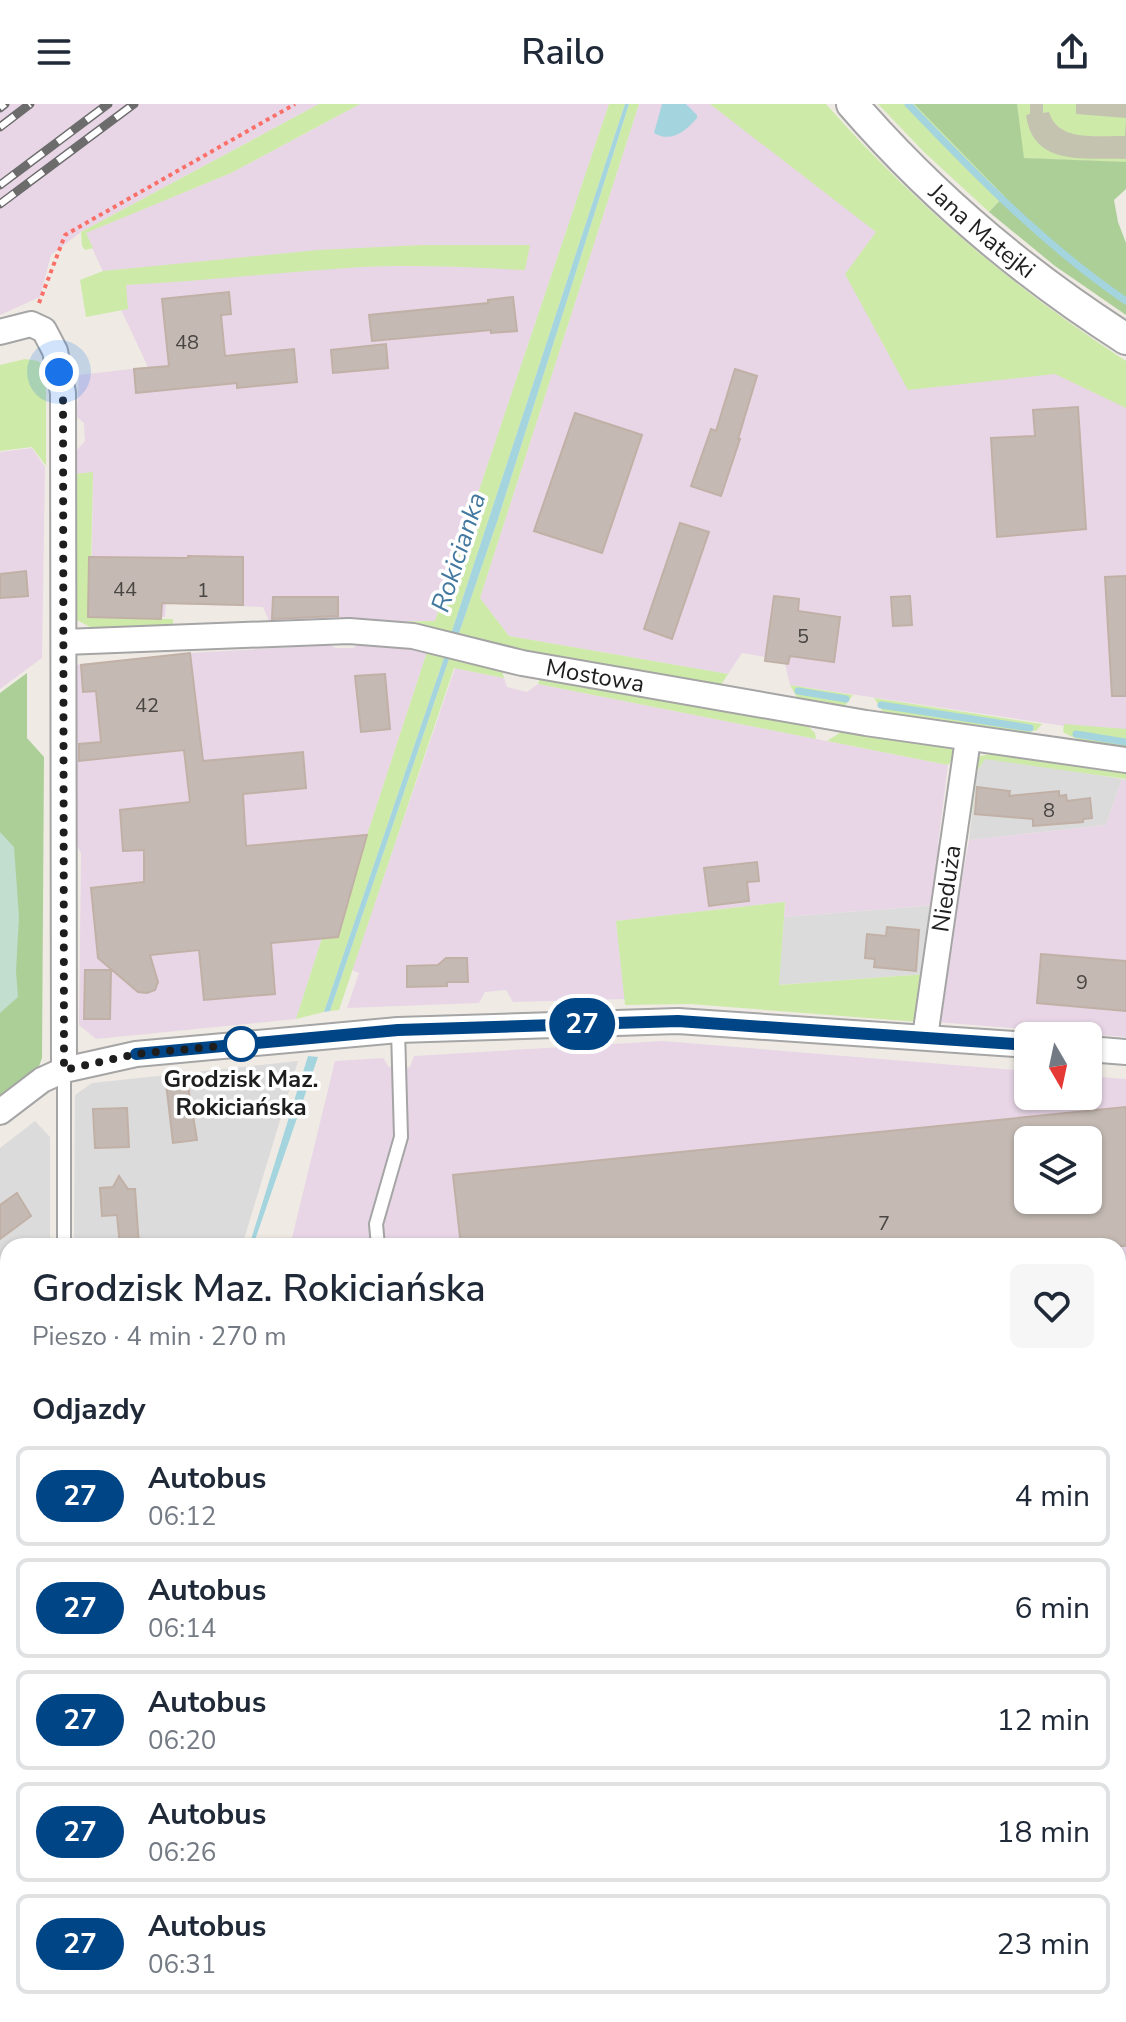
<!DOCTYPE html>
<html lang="pl">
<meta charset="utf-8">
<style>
body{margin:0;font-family:"Nunito Sans",sans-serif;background:#f6f6f7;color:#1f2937;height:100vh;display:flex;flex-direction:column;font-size:30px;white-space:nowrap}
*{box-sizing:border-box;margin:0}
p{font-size:26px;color:#747a83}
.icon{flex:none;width:44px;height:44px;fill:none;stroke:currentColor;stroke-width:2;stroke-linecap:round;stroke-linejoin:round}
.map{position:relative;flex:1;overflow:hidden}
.drawer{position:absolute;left:0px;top:1134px;width:1126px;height:784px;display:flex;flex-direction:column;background:#fff;border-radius:24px 24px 0 0;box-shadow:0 2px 6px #0004}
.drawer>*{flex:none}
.badge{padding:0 16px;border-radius:26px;font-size:28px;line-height:52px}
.needle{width:52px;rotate:171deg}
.buttons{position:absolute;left:1014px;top:918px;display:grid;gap:16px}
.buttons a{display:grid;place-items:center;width:88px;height:88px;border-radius:12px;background:#fff;box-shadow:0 2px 6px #0004;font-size:40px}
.you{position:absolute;width:40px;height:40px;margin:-20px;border:6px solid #fff;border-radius:50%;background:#1a73e8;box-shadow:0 0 0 12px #1a73e833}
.map>.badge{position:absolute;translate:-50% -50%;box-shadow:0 0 0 4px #fff}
h2{padding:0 32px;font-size:30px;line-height:72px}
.round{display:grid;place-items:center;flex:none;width:84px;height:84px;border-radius:12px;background:#f6f6f7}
.head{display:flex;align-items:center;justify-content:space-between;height:136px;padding:0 32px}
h1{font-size:38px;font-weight:600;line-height:60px}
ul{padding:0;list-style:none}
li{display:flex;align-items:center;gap:24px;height:100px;margin:0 16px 12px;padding:0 16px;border:4px solid #e0e1e3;border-radius:12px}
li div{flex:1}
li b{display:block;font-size:30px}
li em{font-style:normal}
li .badge{min-width:88px;font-weight:700;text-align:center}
header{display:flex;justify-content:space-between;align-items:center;height:104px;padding:0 32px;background:#fff;font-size:36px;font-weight:600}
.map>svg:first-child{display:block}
.residential{fill:#dcdbdb}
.industrial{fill:#e8d6e6;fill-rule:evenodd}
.construction{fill:#c4c3b0}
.grass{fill:#ceeaa9}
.forest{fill:#accf98}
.wetland{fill:#c1dece}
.water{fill:#a4d4dd}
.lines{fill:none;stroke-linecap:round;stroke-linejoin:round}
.stream{stroke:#a4d4dd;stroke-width:7}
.building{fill:#c4bab3;stroke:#c1b0a6;stroke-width:2;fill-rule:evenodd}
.service-casing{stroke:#a5a5a5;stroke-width:16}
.minor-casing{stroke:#a5a5a5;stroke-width:28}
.tertiary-casing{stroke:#a5a5a5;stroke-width:34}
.path{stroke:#fb6f69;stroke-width:4;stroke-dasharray:4 4;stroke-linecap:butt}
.service{stroke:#fff;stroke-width:12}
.minor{stroke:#fff;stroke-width:24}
.tertiary{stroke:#fff;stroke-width:30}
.rail-casing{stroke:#6c6c6c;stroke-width:9}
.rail{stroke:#fff;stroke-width:6;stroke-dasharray:18;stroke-linecap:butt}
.line-casing{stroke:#fff;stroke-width:18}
.line{stroke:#004586;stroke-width:12}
.walk{stroke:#1e1e1e;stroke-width:8;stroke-dasharray:0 14.4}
.stop-dot{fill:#fff;stroke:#004586;stroke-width:4}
.labels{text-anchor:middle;stroke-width:7;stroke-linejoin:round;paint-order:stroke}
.number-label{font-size:20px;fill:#484543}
.street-label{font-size:24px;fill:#1e1e1e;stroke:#fff}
.stop-label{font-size:24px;font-weight:bold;fill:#1e1e1e;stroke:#fff}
.water-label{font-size:26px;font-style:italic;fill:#43789f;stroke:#fff}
</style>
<header><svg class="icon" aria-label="menu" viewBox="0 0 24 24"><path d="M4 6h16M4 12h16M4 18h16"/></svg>Railo<svg class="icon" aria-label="share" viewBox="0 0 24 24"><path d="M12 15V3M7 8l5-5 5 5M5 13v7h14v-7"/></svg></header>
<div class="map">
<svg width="1126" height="1918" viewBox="0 0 1126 1918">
<rect width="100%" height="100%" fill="#efebe4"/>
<!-- residential -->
<path class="residential" d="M 984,655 L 998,655 L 1122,675 L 1106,721 L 969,736 L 977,668 Z
M 938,801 L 927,870 L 778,881 L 784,813 Z
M 298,957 L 242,1142 L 74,1142 L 75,991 L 92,979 Z
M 35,1017 L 50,1033 L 50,1142 L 8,1142 L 8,1848 L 0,1851 L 0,1044 Z"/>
<!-- industrial -->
<path class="industrial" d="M 0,0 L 319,0 L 81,128 L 51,151 L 40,193 L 0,211 Z
M 360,0 L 609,0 L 435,517 L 269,517 L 263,503 L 166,500 L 165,513 L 91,512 L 93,369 L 75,370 L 75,348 L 85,337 L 84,319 L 77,313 L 79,271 L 148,263 L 85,129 L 231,69 Z
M 639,0 L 710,0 L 814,78 L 913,158 L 1126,303 L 1126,631 L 790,581 L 785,560 L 765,557 L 765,553 L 742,549 L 728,570 L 509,532 L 480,494 Z
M 32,344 L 45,363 L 42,554 L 0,585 L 0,348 Z
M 360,539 L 427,548 L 367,731 L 338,833 L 322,834 L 296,915 L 96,935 L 79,921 L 81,749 L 71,730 L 74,561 L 190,549 L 329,541 L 336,544 L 353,544 Z
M 455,564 L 504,574 L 507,583 L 527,588 L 538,580 L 948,661 L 938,739 L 943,743 L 936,801 L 784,813 L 785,798 L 616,817 L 625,895 L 513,898 L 506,886 L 485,888 L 479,899 L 347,904 L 359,869 L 352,866 Z
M 1122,675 L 1126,676 L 1126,933 L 936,918 L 969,736 L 1106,721 Z
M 663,937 L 1028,967 L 1028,992 L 1088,992 L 1088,972 L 1126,975 L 1126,1918 L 378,1918 L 377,1910 L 1118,1910 L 1118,1142 L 290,1142 L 335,957 L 383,954 L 389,963 L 399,964 L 410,963 L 414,952 ZM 1028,1036 L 1088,1036 L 1088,1096 L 1028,1096 Z
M 41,1910 L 331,1910 L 332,1918 L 41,1918 Z"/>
<!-- construction -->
<path class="construction" d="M 1017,0 L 1126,0 L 1126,58 L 1023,54 Z"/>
<!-- grass -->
<path class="grass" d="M 319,0 L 360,0 L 231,69 L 86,129 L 93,144 L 85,146 L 82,142 L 81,128 Z
M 609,0 L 625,0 L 450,533 L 370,518 L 435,517 Z
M 629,0 L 639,0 L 480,494 L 509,532 L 728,570 L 719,584 L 457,535 L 498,415 Z
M 710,0 L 826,0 C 914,100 1015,185 1126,257 L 1126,304 L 1055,270 L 908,286 L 845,170 L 876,128 Z
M 878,0 L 914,0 L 1004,92 L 989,108 L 924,48 Z
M 1017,0 L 1030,0 L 1030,10 L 1026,11 C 1033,64 1086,53 1126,55 L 1126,58 L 1023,54 Z
M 1043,0 L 1076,0 L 1076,10 L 1126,14 L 1125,32 C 1099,31 1058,39 1049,8 L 1043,9 Z
M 422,141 L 530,141 L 525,166 C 466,163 406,160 347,164 C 273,169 200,177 126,181 L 128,205 L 86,213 L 80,176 L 103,167 L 318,146 Z
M 25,255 L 38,257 L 44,262 L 46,273 L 46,362 L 32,343 L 0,347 L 0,261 Z
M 75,348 L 75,370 L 93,368 L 90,514 L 173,515 L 173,527 L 92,524 L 77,516 L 71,505 Z
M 427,548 L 445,551 L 324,908 L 296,915 L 322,834 L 339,832 L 367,731 Z
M 450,552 L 502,566 L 504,574 L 454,564 L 339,906 L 330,907 Z
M 540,574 L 763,611 L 808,622 L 815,629 L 816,635 L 538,580 Z
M 790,581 L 853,591 L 844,603 L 798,595 Z
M 874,594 L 1042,620 L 1037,626 L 1020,630 L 890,610 L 883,608 Z
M 1064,620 L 1126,625 L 1126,644 C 1102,642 1083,640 1063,628 Z
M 841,628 L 951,644 L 956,650 L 948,661 L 827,637 Z
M 993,649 L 1126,666 L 1126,675 L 985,655 L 977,667 L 972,709 L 964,708 L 977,653 Z
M 785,798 L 779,881 L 927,870 L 918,918 L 690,900 L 625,901 L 616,817 Z
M 0,1177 L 8,1186 L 8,1370 L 0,1360 Z"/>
<!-- forest -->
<path class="forest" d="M 914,0 L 1017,0 L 1024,54 L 1126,58 L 1126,85 L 1114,96 L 1118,118 L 1126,139 L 1126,211 L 1055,162 L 989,108 L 1004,92 Z
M 27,569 L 27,634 L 44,653 L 42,954 L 37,968 L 0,996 L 0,589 Z"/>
<!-- wetland -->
<path class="wetland" d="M 0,728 L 14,743 L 19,813 L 16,867 L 18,893 L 0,909 Z"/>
<!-- water -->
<path class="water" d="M 625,0 L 629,0 L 498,415 L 457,535 L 450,533 Z
M 662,0 L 686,0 L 697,11 L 697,14 C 685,28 671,39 654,29 Z
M 445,551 L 450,552 L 330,907 L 324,908 Z
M 308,952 L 318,953 L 253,1142 L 249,1142 Z"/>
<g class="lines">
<!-- stream -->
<path class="stream" d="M 908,0 C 975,70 1045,142 1126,197
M 798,587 L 846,595
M 881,601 L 1030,624
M 1076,630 L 1126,638"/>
</g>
<!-- building -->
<path class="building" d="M 229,188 L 231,210 L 221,211 L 225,252 L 294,245 L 297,278 L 237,284 L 237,279 L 136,289 L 134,265 L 169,262 L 162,195 Z
M 513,193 L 517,227 L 491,229 L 491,226 L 372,237 L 369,211 L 488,199 L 488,196 Z
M 386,240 L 388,264 L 333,269 L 331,246 Z
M 735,265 L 757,272 L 738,335 L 740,335 L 721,392 L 691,382 L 711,325 L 716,327 Z
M 1078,303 L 1086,425 L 997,433 L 991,334 L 1035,332 L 1033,306 Z
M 575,309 L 642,331 L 602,449 L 534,427 Z
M 680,419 L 709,428 L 672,535 L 644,525 Z
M 188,452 L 243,453 L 243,501 L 162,499 L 161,515 L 88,513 L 89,453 L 188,454 Z
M 26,467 L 28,492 L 0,494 L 0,470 Z
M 1126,472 L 1126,592 L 1112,592 L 1105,473 Z
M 774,492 L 799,495 L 798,507 L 840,513 L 834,558 L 790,552 L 788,560 L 765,557 Z
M 910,492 L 912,521 L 893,522 L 891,493 Z
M 273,493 L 338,493 L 338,512 L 272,515 Z
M 190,549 L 203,657 L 303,648 L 306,684 L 243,690 L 246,742 L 367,731 L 338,833 L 271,839 L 275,890 L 204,896 L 199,846 L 150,851 L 158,878 L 155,886 L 147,889 L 138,888 L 98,854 L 91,784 L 144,778 L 144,746 L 123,747 L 120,706 L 190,698 L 184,646 L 79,657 L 79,640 L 101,638 L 96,587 L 83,588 L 81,561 Z
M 385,570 L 390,625 L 361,628 L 355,572 Z
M 977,683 L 1010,687 L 1009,692 L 1059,687 L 1059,692 L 1066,691 L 1067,697 L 1090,694 L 1092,714 L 1083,715 L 1083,718 L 1033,722 L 1033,715 L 975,710 Z
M 757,758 L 759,777 L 747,778 L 749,797 L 709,802 L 704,764 Z
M 887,823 L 919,826 L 916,867 L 874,863 L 875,855 L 865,854 L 867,830 L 886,832 Z
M 1041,850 L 1126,857 L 1126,907 L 1037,899 Z
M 446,854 L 467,854 L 468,878 L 447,878 L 447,882 L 407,883 L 407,862 L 438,861 Z
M 85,866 L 111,866 L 110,915 L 84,915 Z
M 187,976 L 197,1036 L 173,1039 L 166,979 Z
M 1126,1003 L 1126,1142 L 461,1142 L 453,1071 ZM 1028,1036 L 1088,1036 L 1088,1096 L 1028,1096 Z
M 127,1004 L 129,1043 L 95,1044 L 93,1005 Z
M 119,1072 L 128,1085 L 135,1085 L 139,1142 L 120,1142 L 117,1111 L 102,1112 L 100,1084 L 113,1083 Z
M 17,1089 L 31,1112 L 0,1135 L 0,1101 Z"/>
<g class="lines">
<!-- service casing -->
<g class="service-casing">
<path id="service" d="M 64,966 L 64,1142
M 378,1142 L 376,1120 L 401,1033 L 398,926
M 1118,1377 L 1126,1376
M 1118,1699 L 1126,1698"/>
</g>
<!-- minor casing -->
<g class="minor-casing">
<g id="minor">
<path d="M 0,228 L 31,220 L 44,226 L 55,247 L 63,289 L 64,966 L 42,976 L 0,1008"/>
<path id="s1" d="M 64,538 L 349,527 L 413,532 L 522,559 L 866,619 L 1126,656"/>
<path id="s2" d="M 925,933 L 968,635"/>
<path d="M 1088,945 L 1126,948"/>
<path d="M 64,966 L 136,950 L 398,926 L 678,917 L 1028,941"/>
</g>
</g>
<!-- tertiary casing -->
<g class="tertiary-casing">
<g id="tertiary">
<path id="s3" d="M 852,0 C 931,91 1024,170 1126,235"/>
</g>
</g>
<!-- path -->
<path class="path" d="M 39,199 L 65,131 L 295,0"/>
<!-- service -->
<use href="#service" class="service"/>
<!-- minor -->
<use href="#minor" class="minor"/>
<!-- tertiary -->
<use href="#tertiary" class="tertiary"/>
<!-- rail casing -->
<g class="rail-casing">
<path id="rail" d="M 0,4 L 5,0
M 0,23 L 30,0
M 0,81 L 108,0
M 0,100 L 134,0"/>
</g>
<!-- rail -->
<use href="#rail" class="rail"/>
</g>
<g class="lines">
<!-- line casing -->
<g class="line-casing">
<path id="line" d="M 136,950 L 398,926 L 678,917 L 1028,941"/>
</g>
<!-- line -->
<use href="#line" class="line"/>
<!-- walk -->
<path class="walk" d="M 59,268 L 63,289 L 64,966 L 136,950 L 241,940"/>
</g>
<!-- markers -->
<circle class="stop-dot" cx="241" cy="940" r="16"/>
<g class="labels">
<!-- number labels -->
<g class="number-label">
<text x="187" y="245">48</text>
<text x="125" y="492">44</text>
<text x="203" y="493">1</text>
<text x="803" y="539">5</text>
<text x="147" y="608">42</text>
<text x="1049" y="713">8</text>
<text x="1082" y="885">9</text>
<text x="884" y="1126">7</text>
</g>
<!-- street labels -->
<g class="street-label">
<text dy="8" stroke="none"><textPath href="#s3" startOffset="182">Jana Matejki</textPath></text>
<text dy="8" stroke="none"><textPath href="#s1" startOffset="536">Mostowa</textPath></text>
<text dy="8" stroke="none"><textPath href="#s2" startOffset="150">Nieduża</textPath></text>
</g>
<!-- stop labels -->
<g class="stop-label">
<text x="241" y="983">Grodzisk Maz.<tspan x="241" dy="28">Rokiciańska</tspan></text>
</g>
<!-- water labels -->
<g class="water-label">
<text transform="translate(458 448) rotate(-72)" y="9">Rokicianka</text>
</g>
</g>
</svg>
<div class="buttons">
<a><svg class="needle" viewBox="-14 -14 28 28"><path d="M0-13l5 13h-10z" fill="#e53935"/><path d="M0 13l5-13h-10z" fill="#747a83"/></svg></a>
<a><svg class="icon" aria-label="layers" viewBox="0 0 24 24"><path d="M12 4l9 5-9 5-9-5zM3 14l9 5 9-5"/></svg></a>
</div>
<div class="you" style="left:59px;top:268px"></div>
<b class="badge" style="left:582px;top:920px;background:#004586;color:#fff">27</b>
<section class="drawer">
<div class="head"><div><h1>Grodzisk Maz. Rokiciańska</h1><p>Pieszo · 4 min · 270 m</p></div><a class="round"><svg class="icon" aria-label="heart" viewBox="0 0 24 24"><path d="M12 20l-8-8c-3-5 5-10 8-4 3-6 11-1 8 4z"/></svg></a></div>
<h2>Odjazdy</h2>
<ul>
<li><span class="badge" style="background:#004586;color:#fff">27</span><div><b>Autobus</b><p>06:12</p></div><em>4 min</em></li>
<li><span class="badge" style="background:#004586;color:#fff">27</span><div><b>Autobus</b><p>06:14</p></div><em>6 min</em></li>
<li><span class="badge" style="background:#004586;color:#fff">27</span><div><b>Autobus</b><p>06:20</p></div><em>12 min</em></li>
<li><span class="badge" style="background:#004586;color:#fff">27</span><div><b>Autobus</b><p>06:26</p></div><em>18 min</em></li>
<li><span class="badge" style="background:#004586;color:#fff">27</span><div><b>Autobus</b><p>06:31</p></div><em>23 min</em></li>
</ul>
</section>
</div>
